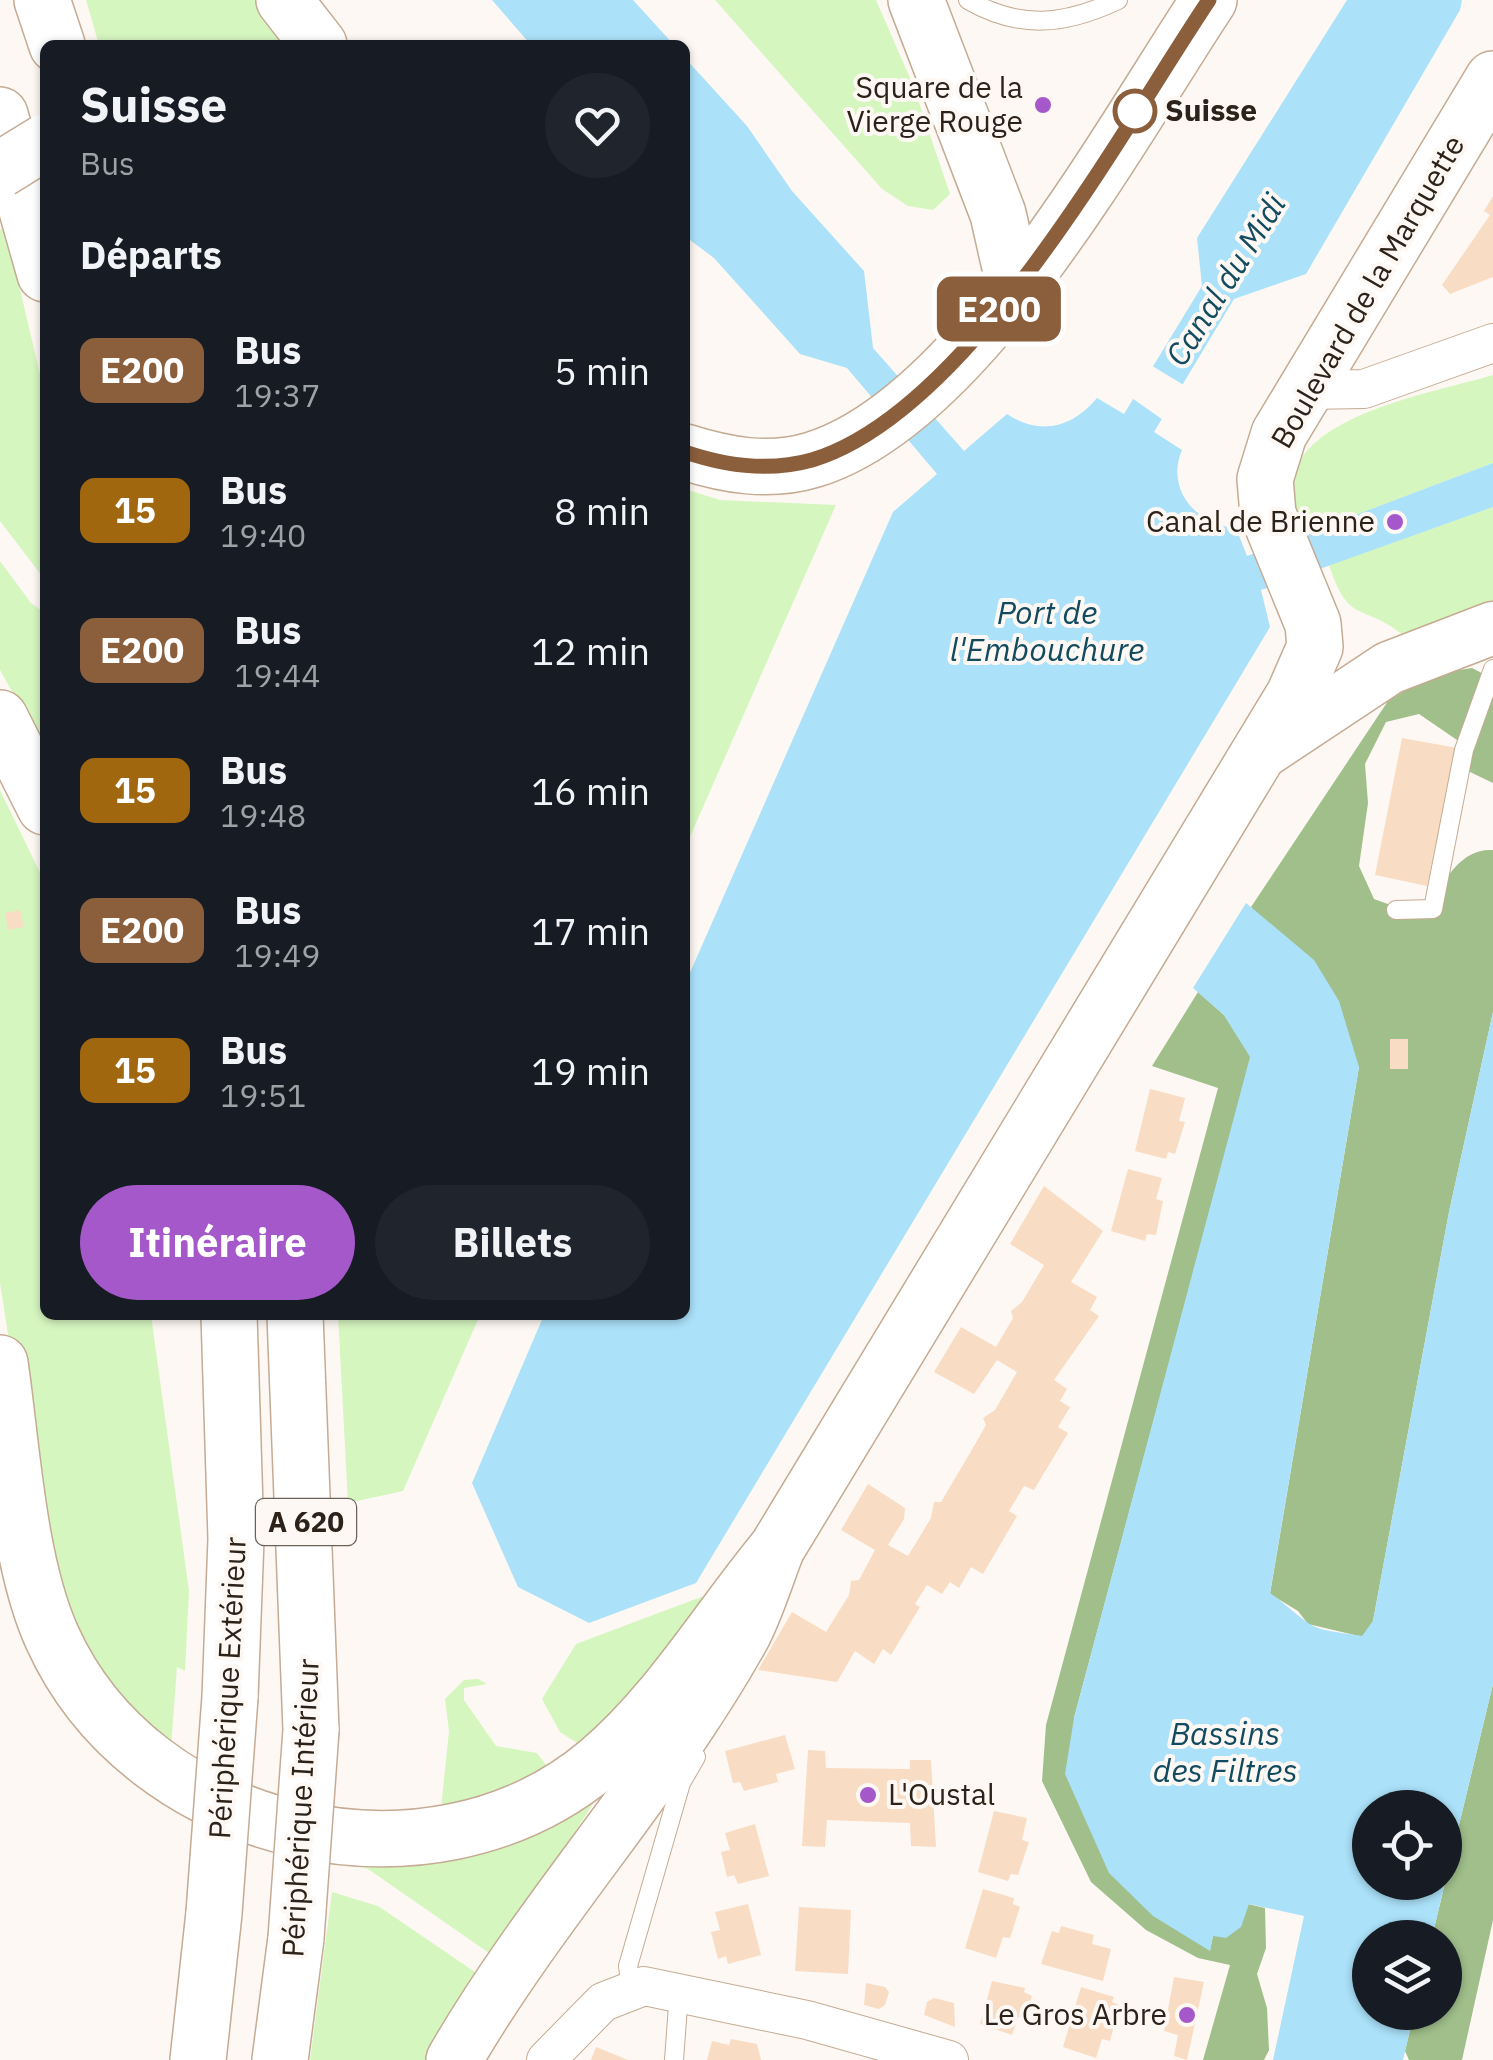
<!DOCTYPE html>
<html lang="fr">
<meta charset="utf-8">
<style>
body{margin:0;font-family:"IBM Plex Sans",sans-serif;background:#20242c;color:#f1f3f6;height:100vh;display:flex;flex-direction:column;font-size:38px;white-space:nowrap}
*{box-sizing:border-box;margin:0}
p{font-size:32px;color:#9ea1a6}
.icon{flex:none;width:55px;height:55px;fill:none;stroke:currentColor;stroke-width:2;stroke-linecap:round;stroke-linejoin:round}
.map{position:relative;flex:1;overflow:hidden}
.side{position:absolute;left:40px;top:40px;width:650px;height:1280px;display:flex;flex-direction:column;background:#171b24;border-radius:15px;box-shadow:0 2px 8px #0004}
.side>*{flex:none}
.badge{padding:0 20px;border-radius:15px;font-size:35px;line-height:65px}
.tools{position:absolute;left:1352px;top:1790px;display:grid;gap:20px}
.tools a{display:grid;place-items:center;width:110px;height:110px;border-radius:50%;background:#171b24;box-shadow:0 2px 8px #0004;font-size:50px}
.map>.badge{position:absolute;translate:-50% -50%;box-shadow:0 0 0 5px #fff}
h2{padding:0 40px;font-size:38px;line-height:90px}
.round{display:grid;place-items:center;flex:none;width:105px;height:105px;border-radius:52px;background:#20242c}
.headline{display:flex;align-items:center;justify-content:space-between;height:170px;padding:0 40px}
h1{font-size:48px;font-weight:700;line-height:75px}
.primary-button{display:flex;gap:20px;margin-top:auto;padding:20px 40px}
.primary-button a{flex:1;height:115px;border-radius:60px;background:#a458ca;color:#fff;font-size:40px;font-weight:700;line-height:115px;text-align:center}
.primary-button a+a{background:#20242c;color:#f1f3f6}
ul{padding:0;list-style:none}
li{display:flex;align-items:center;gap:30px;height:140px;padding:0 40px}
li div{flex:1}
li b{display:block;font-size:38px}
li em{font-style:normal}
li .badge{min-width:110px;font-weight:700;text-align:center}
.map>svg:first-child{display:block}
.green{fill:#d6f6c0}
.forest{fill:#a0bf8a}
.water{fill:#abe1f9;fill-rule:evenodd}
.pier{fill:#fdf8f3}
.building{fill:#f8ddc4}
.lines{fill:none;stroke-linecap:round;stroke-linejoin:round}
.lane-casing{stroke:#c5ab93;stroke-width:20}
.street-casing{stroke:#c5ab93;stroke-width:40}
.secondary-casing{stroke:#c5ab93;stroke-width:55}
.primary-casing{stroke:#c5ab93;stroke-width:58}
.highway-casing{stroke:#c5ab93;stroke-width:58}
.lane{stroke:#fff;stroke-width:18}
.street{stroke:#fff;stroke-width:38}
.secondary{stroke:#fff;stroke-width:52}
.primary{stroke:#fff;stroke-width:55}
.highway{stroke:#fff;stroke-width:55}
.primary-bridge-casing{stroke:#c5ab93;stroke-width:58;stroke-linecap:butt}
.highway-bridge-casing{stroke:#c5ab93;stroke-width:58;stroke-linecap:butt}
.primary-bridge{stroke:#fff;stroke-width:55}
.highway-bridge{stroke:#fff;stroke-width:55}
.line-casing{stroke:#fff;stroke-width:22}
.line{stroke:#8b5e3c;stroke-width:15}
.poi-dot{fill:#a458ca;stroke:#fdf8f3;stroke-width:4}
.stop-dot{fill:#fff;stroke:#8b5e3c;stroke-width:5}
.labels{text-anchor:middle;stroke-width:8;stroke-linejoin:round;paint-order:stroke}
.shield{fill:#fdf8f3;stroke:#6b625a;stroke-width:2.5}
.shield-label{font-size:28px;font-weight:bold;fill:#2c2219}
.poi-label{font-size:30px;fill:#2c2219;stroke:#fdf8f3;text-anchor:end}
.stop-label{font-size:30px;font-weight:bold;fill:#2c2219;stroke:#fdf8f3;text-anchor:start}
.street-label{font-size:30px;fill:#2c2219;stroke:#fdf8f3}
.water-label{font-size:32px;font-style:italic;fill:#124b60;stroke:#fdf8f3}
</style>
<div class="map">
<svg width="1493" height="2060" viewBox="0 0 1493 2060">
<rect width="100%" height="100%" fill="#fdf8f3"/>
<!-- green -->
<path class="green" d="M 86,0 L 273,0 L 307,45 L 99,45 Z
M 715,0 L 876,0 L 913,85 L 950,194 L 933,210 L 908,206 L 882,189 Z
M 5,225 L 45,396 L 45,580 L 0,521 L 0,230 Z
M 1493,375 L 1493,463 L 1298,537 C 1294,517 1287,496 1293,476 C 1311,412 1437,392 1493,375 Z
M 685,489 L 720,500 L 836,505 L 685,848 Z
M 1493,507 L 1493,603 L 1403,635 C 1362,602 1349,626 1329,565 Z
M 0,561 L 31,603 L 45,613 L 45,751 L 0,670 Z
M 0,790 L 45,883 L 45,1315 L 151,1315 L 189,1591 L 185,1671 L 177,1667 L 171,1747 L 105,1684 L 53,1583 L 28,1463 L 0,1283 Z
M 338,1315 L 480,1315 L 403,1491 L 348,1503 Z
M 709,1594 L 693,1629 L 580,1745 L 560,1732 L 542,1699 L 576,1644 Z
M 464,1680 L 478,1679 L 487,1684 L 464,1688 L 464,1700 L 496,1746 L 537,1753 L 546,1765 L 540,1775 L 441,1808 L 449,1731 L 445,1699 Z
M 598,1796 L 547,1875 L 489,1953 L 368,1869 L 333,1860 Z
M 332,1892 L 378,1906 L 475,1972 L 426,2060 L 310,2060 Z"/>
<!-- forest -->
<path class="forest" d="M 1472,668 L 1493,679 L 1493,783 L 1468,771 L 1457,740 L 1419,714 L 1386,722 L 1365,764 L 1368,803 L 1359,866 L 1374,899 L 1396,907 L 1431,899 C 1448,877 1462,848 1493,850 L 1493,1012 L 1449,1212 L 1373,1621 L 1363,1637 L 1308,1624 L 1298,1611 L 1270,1594 L 1359,1067 L 1251,907 L 1388,701 L 1429,675 Z
M 1198,992 L 1224,1015 L 1251,1057 L 1074,1718 L 1210,1950 L 1213,1936 L 1248,1904 L 1265,1908 L 1266,1948 L 1257,1974 L 1267,2008 L 1269,2050 L 1264,2060 L 1203,2060 L 1230,1965 L 1198,1958 L 1146,1930 L 1091,1882 L 1042,1781 L 1046,1725 L 1218,1088 L 1152,1066 Z
M 1493,1684 L 1493,1920 L 1462,2060 L 1409,2060 L 1405,2051 L 1414,2013 L 1445,2012 L 1445,1938 L 1432,1937 Z"/>
<!-- water -->
<path class="water" d="M 492,0 L 633,0 L 674,45 L 531,45 Z
M 1347,0 L 1462,0 L 1460,10 L 1306,274 L 1234,299 L 1154,432 L 1182,450 C 1165,490 1197,525 1236,528 L 1247,556 L 1493,463 L 1493,507 L 1261,590 L 1270,627 L 696,1583 L 589,1623 L 518,1587 L 472,1483 L 544,1315 L 685,1315 L 685,984 L 893,512 L 937,474 L 847,368 L 800,354 L 714,258 L 690,240 L 685,244 L 685,58 L 747,126 L 792,191 L 864,271 L 873,348 L 964,451 L 1007,414 C 1040,436 1072,428 1097,398 L 1124,414 L 1202,286 L 1197,238 Z
M 1246,903 L 1314,960 L 1339,1001 L 1359,1067 L 1270,1593 C 1283,1602 1295,1614 1308,1623 C 1320,1632 1347,1633 1362,1636 L 1373,1621 L 1449,1212 L 1493,1012 L 1493,1684 L 1432,1937 L 1370,1938 L 1370,2012 L 1414,2013 L 1403,2060 L 1273,2060 L 1304,1916 L 1249,1904 L 1241,1927 L 1226,1938 L 1213,1936 L 1210,1951 L 1153,1916 L 1109,1873 L 1065,1774 L 1074,1718 L 1250,1057 L 1224,1015 L 1193,988 ZM 1370,1808 L 1445,1808 L 1445,1882 L 1370,1882 Z"/>
<!-- pier -->
<path class="pier" d="M 1149,364 L 1187,387 L 1166,422 L 1129,396 Z"/>
<!-- building -->
<path class="building" d="M 1493,196 L 1493,277 L 1450,294 L 1442,285 L 1490,215 L 1484,211 Z
M 1402,738 L 1457,748 L 1427,886 L 1375,875 Z
M 20,910 L 24,927 L 8,930 L 5,913 Z
M 1390,1039 L 1408,1039 L 1408,1069 L 1390,1069 Z
M 1150,1089 L 1185,1098 L 1179,1121 L 1185,1122 L 1175,1154 L 1168,1152 L 1166,1159 L 1135,1151 Z
M 1128,1169 L 1162,1178 L 1156,1199 L 1163,1201 L 1156,1235 L 1147,1234 L 1145,1241 L 1111,1231 Z
M 1044,1186 L 1103,1231 L 1071,1282 L 1097,1297 L 1090,1310 L 1099,1316 L 1054,1380 L 1067,1389 L 1060,1401 L 1070,1407 L 1058,1427 L 1068,1433 L 1034,1490 L 1024,1486 L 1009,1511 L 1017,1516 L 983,1574 L 971,1567 L 959,1588 L 950,1582 L 942,1594 L 927,1585 L 915,1604 L 920,1607 L 891,1655 L 883,1649 L 874,1664 L 855,1651 L 837,1682 L 758,1670 L 792,1612 L 826,1632 L 849,1595 L 851,1581 L 859,1580 L 875,1550 L 841,1530 L 868,1484 L 905,1508 L 904,1519 L 888,1545 L 908,1556 L 931,1518 L 934,1502 L 941,1502 L 970,1453 L 986,1425 L 983,1418 L 995,1410 L 1017,1372 L 997,1360 L 974,1394 L 934,1372 L 961,1327 L 996,1347 L 1013,1318 L 1011,1311 L 1022,1302 L 1044,1265 L 1010,1244 Z
M 785,1735 L 795,1769 L 776,1774 L 778,1782 L 744,1791 L 740,1782 L 733,1783 L 725,1751 Z
M 808,1750 L 825,1751 L 826,1768 L 910,1769 L 910,1760 L 931,1760 L 936,1847 L 911,1846 L 910,1823 L 827,1820 L 825,1847 L 802,1846 Z
M 994,1811 L 1027,1818 L 1022,1840 L 1029,1842 L 1018,1875 L 1011,1874 L 1008,1881 L 978,1872 Z
M 755,1824 L 769,1876 L 738,1884 L 734,1875 L 727,1877 L 721,1852 L 730,1850 L 725,1833 Z
M 983,1889 L 1014,1898 L 1013,1904 L 1020,1907 L 1010,1938 L 1003,1937 L 996,1958 L 965,1948 Z
M 748,1904 L 761,1955 L 728,1964 L 726,1956 L 718,1959 L 711,1932 L 720,1930 L 715,1912 Z
M 799,1907 L 851,1910 L 848,1974 L 795,1971 Z
M 1061,1926 L 1094,1935 L 1092,1944 L 1111,1949 L 1103,1981 L 1041,1964 L 1052,1931 L 1059,1933 Z
M 1174,1977 L 1204,1982 L 1187,2060 L 1174,2056 L 1178,2035 L 1164,2031 Z
M 992,1981 L 1025,1988 L 1024,1992 L 1032,1996 L 1025,2019 L 1018,2017 L 1012,2035 L 980,2024 Z
M 866,1983 L 885,1987 L 889,1992 L 885,2005 L 879,2009 L 864,2005 Z
M 1081,1987 L 1114,1997 L 1112,2002 L 1119,2005 L 1110,2041 L 1102,2039 L 1096,2058 L 1063,2047 Z
M 934,1998 L 954,2003 L 955,2027 L 924,2015 L 927,2002 Z
M 731,2039 L 757,2044 L 761,2060 L 707,2060 L 712,2041 L 729,2045 Z
M 596,2047 L 628,2060 L 591,2060 Z"/>
<g class="lines">
<!-- lane casing -->
<g class="lane-casing">
<path id="lane" d="M 968,0 C 1020,30 1065,25 1118,0
M 1396,910 L 1433,909 L 1464,750 L 1493,669
M 631,1989 L 628,1966 L 681,1783 L 696,1757
M 674,2060 L 679,1992"/>
</g>
<!-- street casing -->
<g class="street-casing">
<path id="street" d="M 1305,390 L 1364,389 L 1493,343
M 546,2060 L 603,2002 L 644,1986 L 807,2020 L 949,2060"/>
</g>
<!-- secondary casing -->
<g class="secondary-casing">
<path id="secondary" d="M 1255,757 L 1389,668 L 1493,628"/>
</g>
<!-- primary casing -->
<g class="primary-casing">
<path id="primary" d="M 916,0 L 998,214 L 1015,289
M 685,452 C 726,465 769,473 812,460 C 969,413 1120,134 1209,0
M 0,1363 C 12,1445 18,1562 52,1637 C 142,1838 429,1905 598,1763 C 669,1703 718,1619 777,1548 L 1294,695 L 1315,647 L 1313,624 L 1268,514 L 1265,479 L 1279,434 L 1493,79"/>
</g>
<!-- highway casing -->
<g class="highway-casing">
<path id="highway" d="M 42,0 L 57,45
M 284,0 L 319,45
M 0,115 L 45,274
M 0,718 L 45,807
M 229,1315 L 236,1539 L 230,1697
M 295,1315 L 311,1730
M 198,2060 L 214,1913
M 280,2060 L 296,1938
M 454,2060 C 540,1911 660,1784 743,1634 C 757,1607 766,1576 777,1548"/>
</g>
<!-- lane -->
<use href="#lane" class="lane"/>
<!-- street -->
<use href="#street" class="street"/>
<!-- secondary -->
<use href="#secondary" class="secondary"/>
<!-- primary -->
<use href="#primary" class="primary"/>
<!-- highway -->
<use href="#highway" class="highway"/>
<!-- primary-bridge casing -->
<g class="primary-bridge-casing">
<path id="primary-bridge" d="M 0,170 L 45,142"/>
</g>
<!-- highway-bridge casing -->
<g class="highway-bridge-casing">
<path id="highway-bridge" d="M 214,1913 L 230,1697
M 296,1938 L 311,1730"/>
</g>
<!-- primary-bridge -->
<use href="#primary-bridge" class="primary-bridge"/>
<!-- highway-bridge -->
<use href="#highway-bridge" class="highway-bridge"/>
</g>
<g class="lines">
<!-- line casing -->
<g class="line-casing">
<path id="line" d="M 685,452 C 726,466 769,472 812,460 C 970,412 1119,134 1209,0"/>
</g>
<!-- line -->
<use href="#line" class="line"/>
</g>
<!-- markers -->
<g class="poi-dot">
<circle cx="1043" cy="105" r="10"/>
<circle cx="1395" cy="522" r="10"/>
<circle cx="868" cy="1795" r="10"/>
<circle cx="1187" cy="2015" r="10"/>
</g>
<circle class="stop-dot" cx="1135" cy="111" r="20"/>
<g class="labels">
<!-- shield labels -->
<rect class="shield" x="256" y="1499" width="100" height="46" rx="8"/>
<g class="shield-label">
<text x="306" y="1532">A 620</text>
</g>
<!-- poi labels -->
<g class="poi-label">
<text x="1023" y="98">Square de la<tspan x="1023" dy="34">Vierge Rouge</tspan></text>
<text x="1375" y="532">Canal de Brienne</text>
<text x="888" y="1805" text-anchor="start">L'Oustal</text>
<text x="1167" y="2025">Le Gros Arbre</text>
</g>
<!-- stop labels -->
<g class="stop-label">
<text x="1165" y="121">Suisse</text>
</g>
<!-- street labels -->
<g class="street-label">
<text transform="translate(1368 292) rotate(-60)" y="10">Boulevard de la Marquette</text>
<text transform="translate(228 1688) rotate(-87)" y="10">Périphérique Extérieur</text>
<text transform="translate(301 1808) rotate(-87)" y="10">Périphérique Intérieur</text>
</g>
<!-- water labels -->
<g class="water-label">
<text transform="translate(1226 280) rotate(-58)" y="11">Canal du Midi</text>
<text x="1047" y="624">Port de<tspan x="1047" dy="37">l'Embouchure</tspan></text>
<text x="1225" y="1745">Bassins<tspan x="1225" dy="37">des Filtres</tspan></text>
</g>
</g>
</svg>
<div class="tools">
<a><svg class="icon" aria-label="locate" viewBox="0 0 24 24"><circle cx="12" cy="12" r="6"/><path d="M12 2v4M12 18v4M2 12h4M18 12h4"/></svg></a>
<a><svg class="icon" aria-label="layers" viewBox="0 0 24 24"><path d="M12 4l9 5-9 5-9-5zM3 14l9 5 9-5"/></svg></a>
</div>
<b class="badge" style="left:999px;top:309px;background:#8b5e3c;color:#fff">E200</b>
<section class="side">
<div class="headline"><div><h1>Suisse</h1><p>Bus</p></div><a class="round"><svg class="icon" aria-label="heart" viewBox="0 0 24 24"><path d="M12 20l-8-8c-3-5 5-10 8-4 3-6 11-1 8 4z"/></svg></a></div>
<h2>Départs</h2>
<ul>
<li><span class="badge" style="background:#8b5e3c;color:#fff">E200</span><div><b>Bus</b><p>19:37</p></div><em>5 min</em></li>
<li><span class="badge" style="background:#a0670f;color:#fff">15</span><div><b>Bus</b><p>19:40</p></div><em>8 min</em></li>
<li><span class="badge" style="background:#8b5e3c;color:#fff">E200</span><div><b>Bus</b><p>19:44</p></div><em>12 min</em></li>
<li><span class="badge" style="background:#a0670f;color:#fff">15</span><div><b>Bus</b><p>19:48</p></div><em>16 min</em></li>
<li><span class="badge" style="background:#8b5e3c;color:#fff">E200</span><div><b>Bus</b><p>19:49</p></div><em>17 min</em></li>
<li><span class="badge" style="background:#a0670f;color:#fff">15</span><div><b>Bus</b><p>19:51</p></div><em>19 min</em></li>
</ul>
<div class="primary-button"><a>Itinéraire</a><a>Billets</a></div>
</section>
</div>
